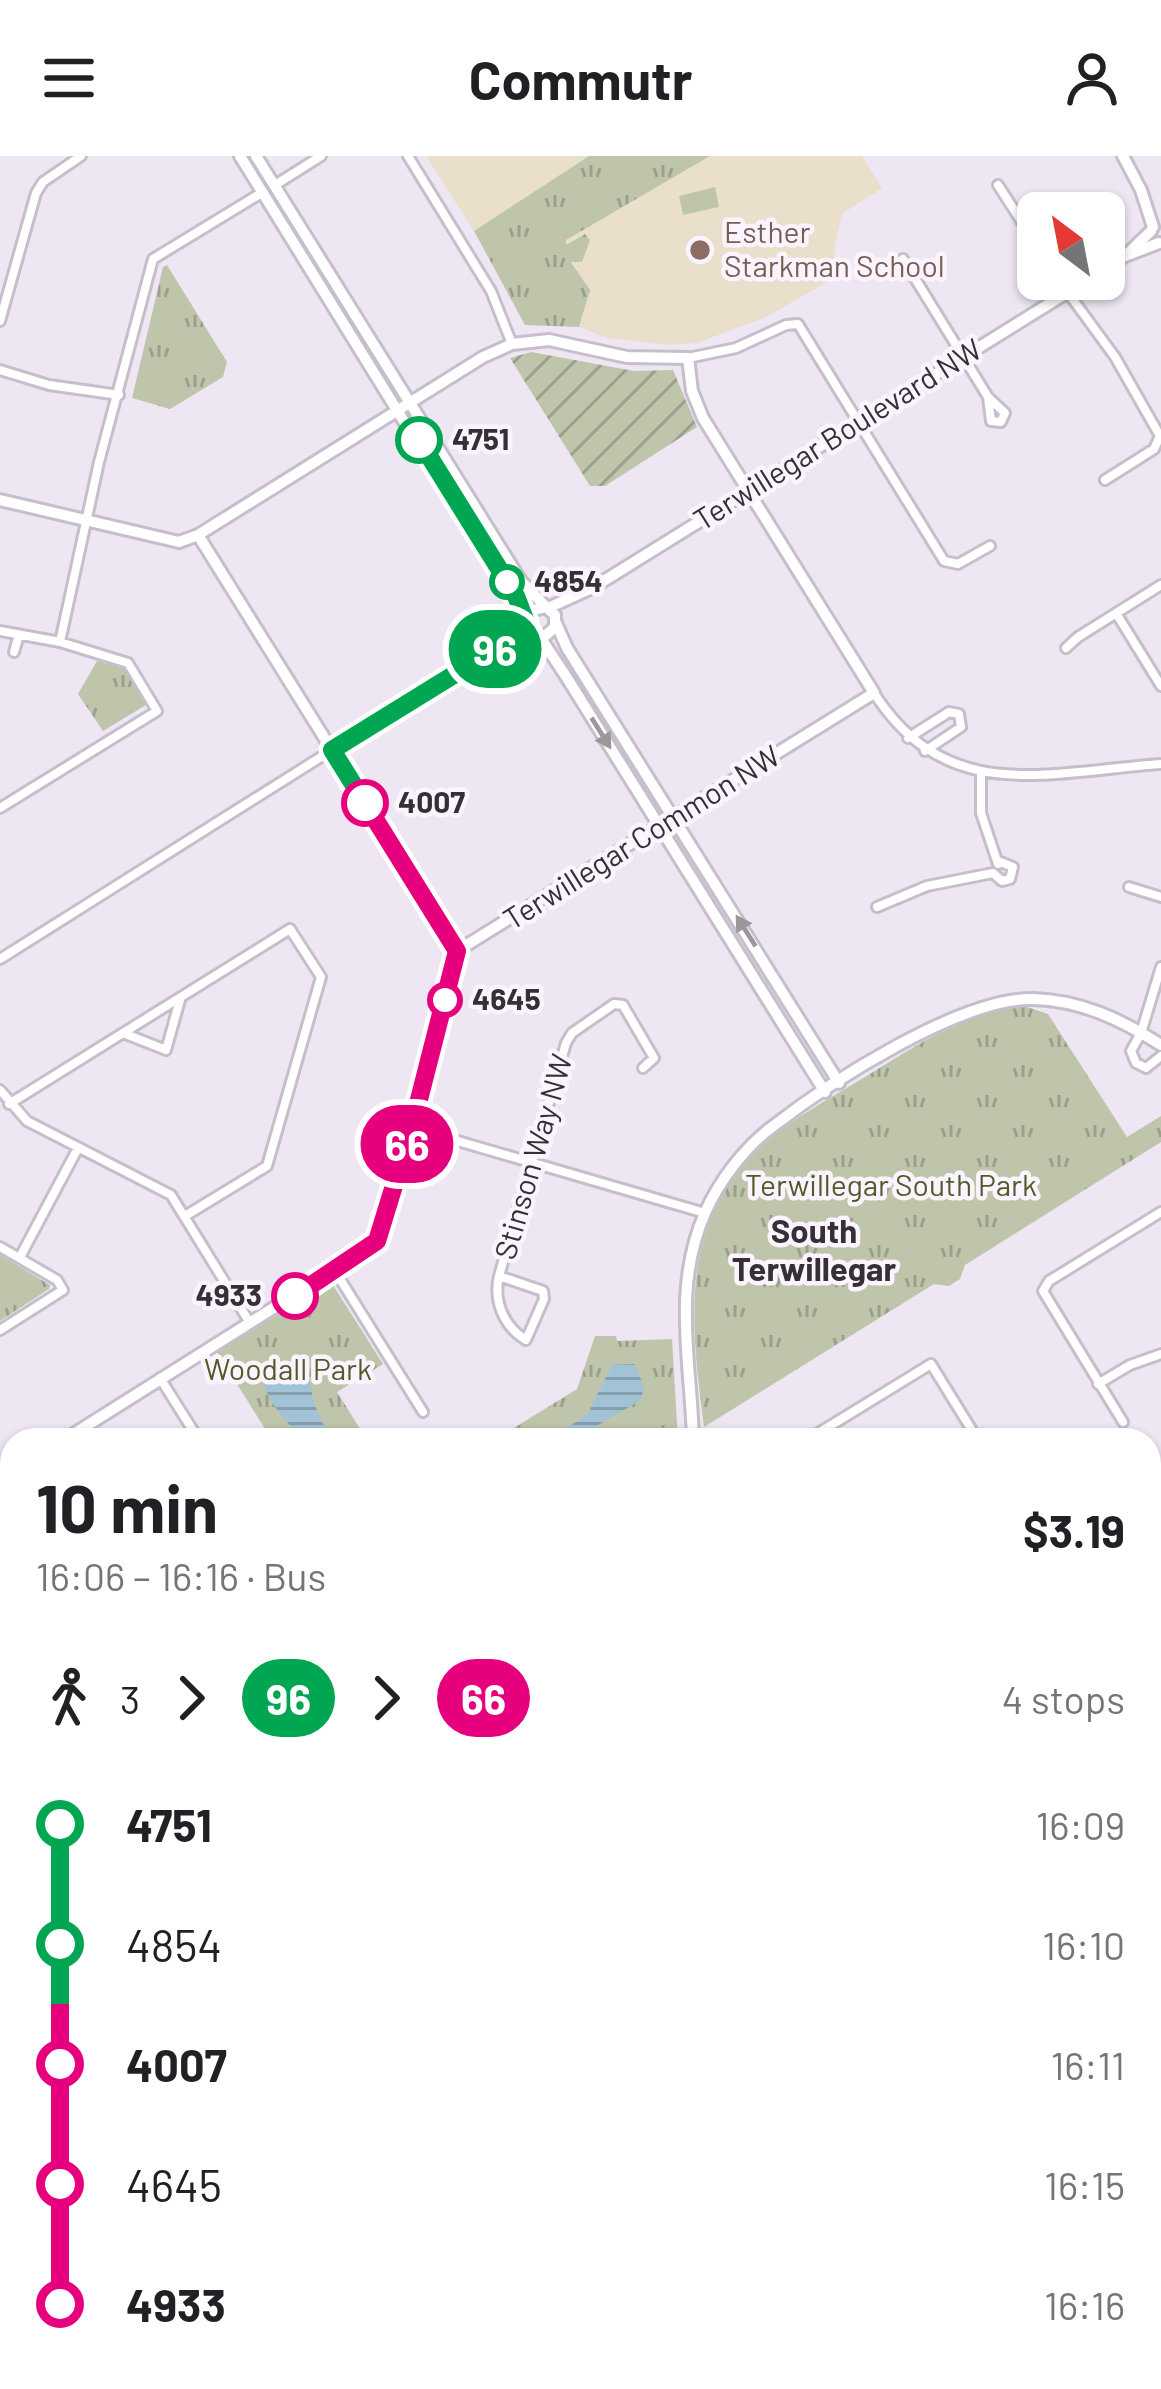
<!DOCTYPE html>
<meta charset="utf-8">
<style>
body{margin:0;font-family:Barlow,sans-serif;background:#f2f2f2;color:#202124;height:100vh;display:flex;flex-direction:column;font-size:45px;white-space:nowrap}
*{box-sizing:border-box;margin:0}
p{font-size:39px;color:#757577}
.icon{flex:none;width:66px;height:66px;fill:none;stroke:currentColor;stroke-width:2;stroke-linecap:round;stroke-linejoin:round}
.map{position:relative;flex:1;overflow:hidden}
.side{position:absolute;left:0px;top:1272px;width:1161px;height:963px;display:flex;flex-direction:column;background:#fff;border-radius:36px 36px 0 0;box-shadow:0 3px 9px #0004}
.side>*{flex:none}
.badge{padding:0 24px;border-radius:39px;font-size:42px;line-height:78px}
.needle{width:78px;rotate:328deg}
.controls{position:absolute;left:1017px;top:36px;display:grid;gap:24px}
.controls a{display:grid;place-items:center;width:108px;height:108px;border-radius:18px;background:#fff;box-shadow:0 3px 9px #0004;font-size:60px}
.map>.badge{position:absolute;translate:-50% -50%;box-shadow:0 0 0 6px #fff}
.legs{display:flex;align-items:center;gap:18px;height:132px;padding:0 36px;font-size:39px}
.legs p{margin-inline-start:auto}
.summary{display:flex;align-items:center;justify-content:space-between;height:204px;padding:0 36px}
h1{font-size:66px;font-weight:700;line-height:90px}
ul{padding:0 36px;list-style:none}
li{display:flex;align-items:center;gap:42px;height:120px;font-size:45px}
li i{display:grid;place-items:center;width:18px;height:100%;margin:0 15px;background:currentColor}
li i::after{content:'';width:30px;height:30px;margin:-15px;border:9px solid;border-radius:50%;background:#fff}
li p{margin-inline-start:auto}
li:first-child i{background:linear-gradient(#0000 50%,currentColor 0)}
li:last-child i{background:linear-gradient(currentColor 50%,#0000 0)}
header{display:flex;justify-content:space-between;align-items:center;height:156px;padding:0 36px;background:#fff;font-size:54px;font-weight:700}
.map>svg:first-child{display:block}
.education{fill:#e9dfca}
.park{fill:url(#park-tufts)}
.garden{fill:url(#garden-furrows)}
.pitch{fill:#bec5ab}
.water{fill:url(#water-rules)}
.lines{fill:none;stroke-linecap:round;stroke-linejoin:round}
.street-casing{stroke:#c7becb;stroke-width:14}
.secondary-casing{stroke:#c7becb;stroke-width:16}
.highway-casing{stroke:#b77247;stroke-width:20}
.street{stroke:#fff;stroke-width:8}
.secondary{stroke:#fff;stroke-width:10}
.highway{stroke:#fd9551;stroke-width:14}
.oneway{fill:#9a989a}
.line-1-casing{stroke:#fff;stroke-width:27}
.line-2-casing{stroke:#fff;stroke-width:27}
.line-1{stroke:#00a651;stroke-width:18}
.line-2{stroke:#e6007e;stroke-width:18}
.education-dot{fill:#8d6e63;stroke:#fbf4fe;stroke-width:4.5}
.stop-1-dot{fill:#fff;stroke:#00a651;stroke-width:6}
.stop-2-dot{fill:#fff;stroke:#e6007e;stroke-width:6}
.labels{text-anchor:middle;stroke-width:9;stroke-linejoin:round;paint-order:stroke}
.education-label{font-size:30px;fill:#785e54;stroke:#fbf4fe;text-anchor:start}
.street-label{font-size:30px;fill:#343035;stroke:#fbf4fe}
.stop-label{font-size:30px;font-weight:bold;fill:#343035;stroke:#fbf4fe;text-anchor:start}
.park-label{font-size:30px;fill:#4f5b29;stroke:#fbf4fe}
.neighbourhood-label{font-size:33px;font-weight:bold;fill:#343035;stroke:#fbf4fe}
</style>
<header><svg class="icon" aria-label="menu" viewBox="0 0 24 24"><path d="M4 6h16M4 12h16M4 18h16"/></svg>Commutr<svg class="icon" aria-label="person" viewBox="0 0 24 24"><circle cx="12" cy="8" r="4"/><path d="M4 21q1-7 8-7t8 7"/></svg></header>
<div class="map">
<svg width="1161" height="2233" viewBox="0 0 1161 2233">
<defs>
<pattern id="park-tufts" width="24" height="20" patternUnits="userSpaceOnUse" patternTransform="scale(3)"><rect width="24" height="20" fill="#bec5ab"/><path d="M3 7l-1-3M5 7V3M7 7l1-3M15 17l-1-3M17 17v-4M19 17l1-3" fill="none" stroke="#9ba08c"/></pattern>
<pattern id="garden-furrows" width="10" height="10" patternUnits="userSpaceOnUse" patternTransform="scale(3)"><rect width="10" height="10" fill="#bec5ab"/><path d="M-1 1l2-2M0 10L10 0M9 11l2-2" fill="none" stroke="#9ba08c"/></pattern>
<pattern id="water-rules" width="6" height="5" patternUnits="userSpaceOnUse" patternTransform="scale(3)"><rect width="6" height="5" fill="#a2c3d5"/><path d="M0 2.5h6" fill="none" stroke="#859fae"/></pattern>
</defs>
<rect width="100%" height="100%" fill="#efe6f3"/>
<!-- education -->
<path class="education" d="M 426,0 L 589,0 L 474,75 Z
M 710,0 L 862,0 L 882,32 L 842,58 L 834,93 L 838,120 L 766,161 L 697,187 L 668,189 L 607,182 L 579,171 L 590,134 L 565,95 L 567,83 Z"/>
<!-- park -->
<path class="park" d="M 589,0 L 710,0 L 566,84 L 566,89 L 585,78 L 590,84 L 582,106 L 571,106 L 590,134 L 579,171 L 525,169 L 474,75 Z
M 167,109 L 227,206 L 223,221 L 170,253 L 132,242 L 163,111 Z
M 97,505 L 125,513 L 146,549 L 103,575 L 78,538 Z
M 1024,850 L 1048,858 L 1127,981 L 1161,960 L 1161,986 L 965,1109 L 960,1123 L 949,1130 L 934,1128 L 704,1271 C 690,1162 677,1061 772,981 C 800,958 834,940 865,921 C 917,889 962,858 1024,850 Z
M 0,1099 L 50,1129 L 49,1133 L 0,1165 Z
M 331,1126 L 383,1208 L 337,1236 L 367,1284 L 272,1284 L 217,1196 Z
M 595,1180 L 616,1180 L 617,1185 L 672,1183 L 678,1284 L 494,1284 L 577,1233 Z
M 1161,1312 L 1161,1566 L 1149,1577 L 1149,1320 Z"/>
<!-- garden -->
<path class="garden" d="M 531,196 L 634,215 L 673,214 L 697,271 L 605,330 L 590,330 L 510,202 Z"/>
<!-- pitch -->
<path class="pitch" d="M 715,31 L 719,51 L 683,59 L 679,40 Z"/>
<!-- water -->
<path class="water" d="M 288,1205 L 309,1225 L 314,1247 L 330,1284 C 295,1284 279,1260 264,1231 L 268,1215 Z
M 634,1208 L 644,1230 L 641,1244 L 573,1284 L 547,1284 L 587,1259 L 612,1209 Z"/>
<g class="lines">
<!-- street casing -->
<g class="street-casing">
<path id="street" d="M 408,0 L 491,135 L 512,188
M 275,29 L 321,0
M 998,29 L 1038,91
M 903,103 L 988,241 L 1005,257 L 1001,266 L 991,265 L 988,241
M 1058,123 L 1115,201 L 1160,280 L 1154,293 L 1105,324
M 0,165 L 36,37 L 43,26 L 81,0
M 688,202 L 736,192 L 786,169 L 798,168 L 944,405 L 958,408 L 990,390
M 0,214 L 49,229 L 119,239
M 1116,457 L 1161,530
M 0,475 L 60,486 L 128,507 L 157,555 L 0,652
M 60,486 L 99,306 L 153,103 L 263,36
M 1066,492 L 1078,481 L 1161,429
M 14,496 L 19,479
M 874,537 C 947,650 1046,616 1161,608
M 908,582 L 949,556 L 959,558 L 961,571 L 925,595
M 981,617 L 981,657 L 998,708
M 1129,731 L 1161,741
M 877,751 L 927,730 L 993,717 L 1002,725 L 1010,723 L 1013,711 L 998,705
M 0,803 L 332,594
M 1161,811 L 1141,877 L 1131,895 L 1136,907 L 1146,912 L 1161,900
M 123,877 L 166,894 L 180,844
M 0,934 L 27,965 L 171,1039 L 250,1167
M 9,948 L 290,773 L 321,821 L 267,1010 L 185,1060
M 413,972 L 705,1057
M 0,1091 L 57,1124 L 63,1134 L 0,1174
M 20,1101 L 78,992
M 335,1115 L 423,1256
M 499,1120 L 543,1135 L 544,1143 L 526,1184 C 504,1171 493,1145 499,1120 L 566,887 L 572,877 L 614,848 L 623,849 L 654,902 L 643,912
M 160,1222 L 199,1284
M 1098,1228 L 1130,1209 L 1161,1198
M 1123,1266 L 1043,1135 L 1049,1125 L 1161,1056
M 807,1284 L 931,1208 L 978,1284
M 0,1428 L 12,1447"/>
</g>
<!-- secondary casing -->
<g class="secondary-casing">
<path id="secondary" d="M 240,0 L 526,463
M 256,0 L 521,425 L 546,451
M 1123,0 L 1141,34 L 1153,71
M 1125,100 L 1159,87
M 1104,113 L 1125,100 L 1151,75
M 549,184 L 627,201 L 688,202 L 692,235 L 703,262 L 874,537 L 457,795 L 198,379 L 483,201 L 512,188 Z
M 0,344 L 179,386 L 198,379
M 548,452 L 594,431 L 1089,123
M 556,467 L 567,492 L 839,927
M 537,480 L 545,480 L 555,471 L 555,459 L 546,451 L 530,455 L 527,471 L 544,487 L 567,522 L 825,936
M 502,489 L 534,478
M 332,594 L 502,489 L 526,466
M 64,1284 L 375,1088 L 412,972 L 457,795
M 693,1284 C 691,1206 672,1132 705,1057 C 719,1025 744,992 772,971 C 830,926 960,842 1033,843 C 1081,844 1122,864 1161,889
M 0,1323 L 12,1316
M 1149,1594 L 1161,1584
M 0,1630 L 12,1649"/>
</g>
<!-- highway casing -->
<g class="highway-casing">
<path id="highway" d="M 0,2218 L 27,2233"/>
</g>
<!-- street -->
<use href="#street" class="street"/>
<!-- secondary -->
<use href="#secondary" class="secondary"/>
<!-- highway -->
<use href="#highway" class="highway"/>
</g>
<!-- one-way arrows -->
<defs><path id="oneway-solid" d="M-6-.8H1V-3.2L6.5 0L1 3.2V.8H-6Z" transform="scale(3)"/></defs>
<g class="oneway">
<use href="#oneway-solid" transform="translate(601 577) rotate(58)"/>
<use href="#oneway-solid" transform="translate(746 775) rotate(-122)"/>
</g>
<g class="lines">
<!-- line-1 casing -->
<g class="line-1-casing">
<path id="line-1" d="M 365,647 L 332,594 L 502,489 L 526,466 L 516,440 L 419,284"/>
</g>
<!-- line-2 casing -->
<g class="line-2-casing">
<path id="line-2" d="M 295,1140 L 377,1085 L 412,971 L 457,795 L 365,647"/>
</g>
<!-- line-1 -->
<use href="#line-1" class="line-1"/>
<!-- line-2 -->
<use href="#line-2" class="line-2"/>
</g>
<!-- markers -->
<circle class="education-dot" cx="700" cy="94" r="12"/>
<g class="stop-1-dot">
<circle cx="419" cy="284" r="21"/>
<circle cx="507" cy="426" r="15"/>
</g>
<g class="stop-2-dot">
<circle cx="365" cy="647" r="21"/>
<circle cx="445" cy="844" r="15"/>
<circle cx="295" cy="1140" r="21"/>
</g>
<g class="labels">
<!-- education labels -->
<g class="education-label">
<text x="724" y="87">Esther<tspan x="724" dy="34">Starkman School</tspan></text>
</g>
<!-- street labels -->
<g class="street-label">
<text transform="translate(838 279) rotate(-32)" y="10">Terwillegar Boulevard NW</text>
<text transform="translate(642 682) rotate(-32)" y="10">Terwillegar Common NW</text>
<text transform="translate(534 1001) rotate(-74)" y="10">Stinson Way NW</text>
</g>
<!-- stop labels -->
<g class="stop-label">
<text x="452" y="294">4751</text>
<text x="534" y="436">4854</text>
<text x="398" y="657">4007</text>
<text x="472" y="854">4645</text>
<text x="262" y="1150" text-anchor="end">4933</text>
</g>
<!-- park labels -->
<g class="park-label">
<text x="891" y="1040">Terwillegar South Park</text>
<text x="288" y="1224">Woodall Park</text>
</g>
<!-- neighbourhood labels -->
<g class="neighbourhood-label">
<text x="814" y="1087">South<tspan x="814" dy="38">Terwillegar</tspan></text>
</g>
</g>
</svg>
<div class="controls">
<a><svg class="needle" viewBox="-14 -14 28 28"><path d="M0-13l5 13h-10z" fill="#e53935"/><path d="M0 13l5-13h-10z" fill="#757577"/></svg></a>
</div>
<b class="badge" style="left:495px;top:493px;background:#00a651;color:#fff">96</b>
<b class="badge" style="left:407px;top:988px;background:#e6007e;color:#fff">66</b>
<section class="side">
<div class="summary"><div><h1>10 min</h1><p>16:06 – 16:16 · Bus</p></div><b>$3.19</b></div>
<div class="legs"><svg class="icon" aria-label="walk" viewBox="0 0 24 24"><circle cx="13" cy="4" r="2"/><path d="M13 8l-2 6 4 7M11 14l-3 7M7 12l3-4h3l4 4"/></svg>3<svg class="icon" aria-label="forward" viewBox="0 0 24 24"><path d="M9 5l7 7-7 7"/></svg><b class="badge" style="background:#00a651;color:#fff">96</b><svg class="icon" aria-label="forward" viewBox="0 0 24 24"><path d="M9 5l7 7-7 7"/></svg><b class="badge" style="background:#e6007e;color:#fff">66</b><p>4 stops</p></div>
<ul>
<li><i style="color:#00a651"></i><b>4751</b><p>16:09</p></li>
<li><i style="color:#00a651"></i><span>4854</span><p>16:10</p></li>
<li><i style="color:#e6007e"></i><b>4007</b><p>16:11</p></li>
<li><i style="color:#e6007e"></i><span>4645</span><p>16:15</p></li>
<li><i style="color:#e6007e"></i><b>4933</b><p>16:16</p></li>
</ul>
</section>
</div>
